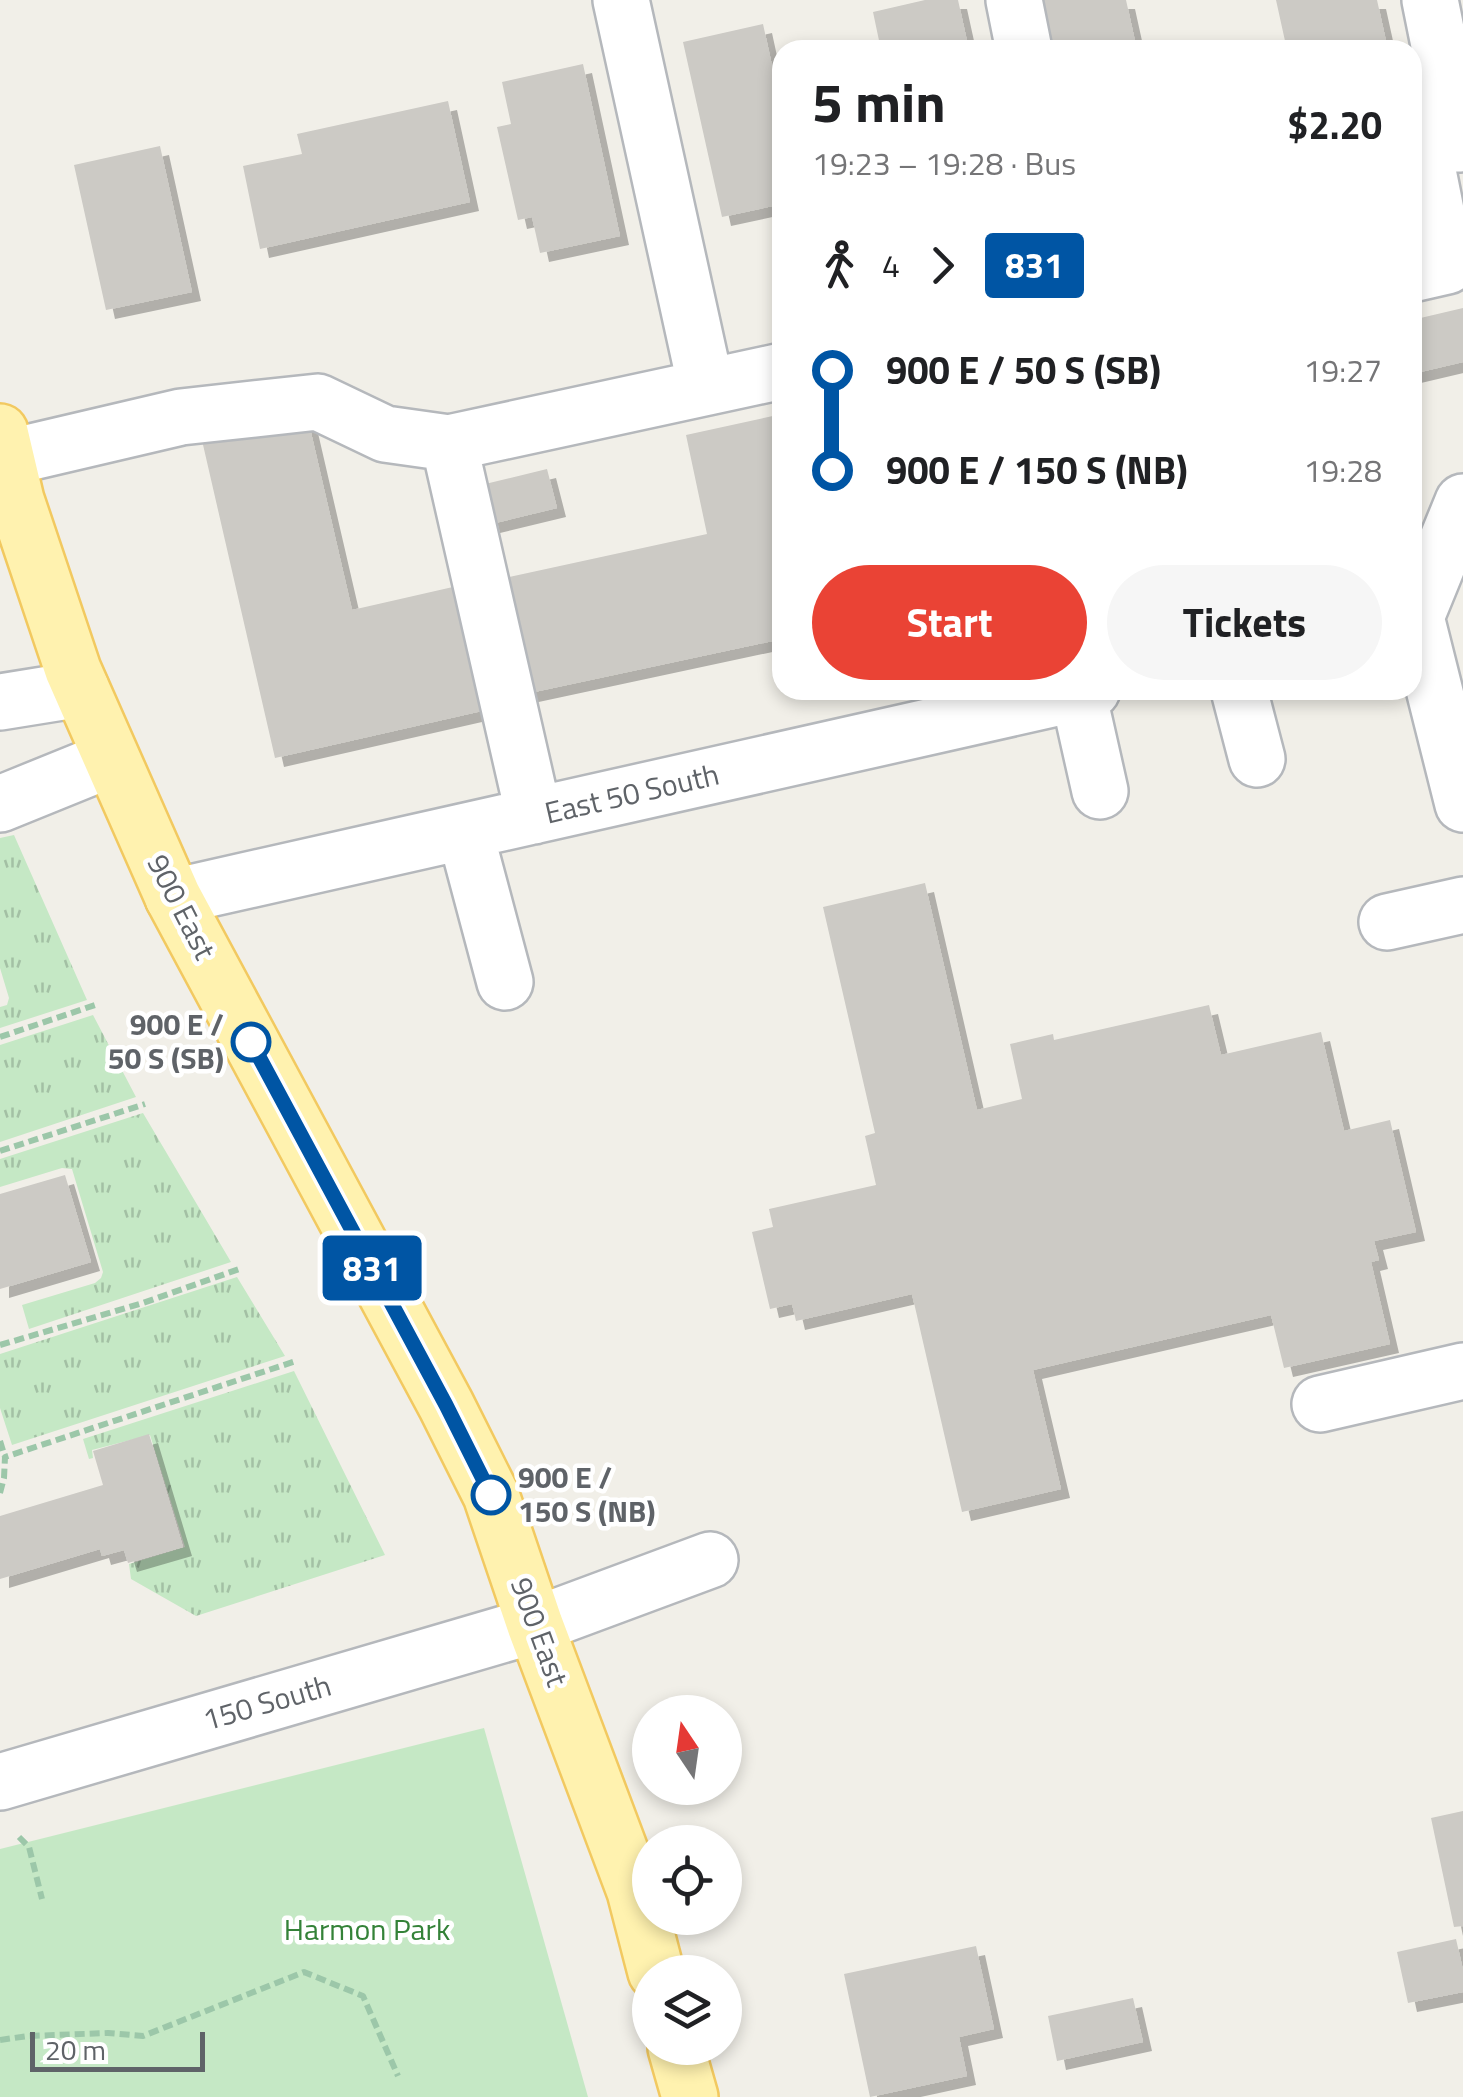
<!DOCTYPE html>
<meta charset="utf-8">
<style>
body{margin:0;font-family:"Titillium Web",sans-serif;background:#f6f6f6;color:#202124;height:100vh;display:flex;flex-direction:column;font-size:38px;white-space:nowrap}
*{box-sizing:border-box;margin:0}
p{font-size:32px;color:#757577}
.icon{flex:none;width:55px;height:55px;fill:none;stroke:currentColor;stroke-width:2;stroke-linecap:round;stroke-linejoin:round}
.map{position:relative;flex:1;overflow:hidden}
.side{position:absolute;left:772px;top:40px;width:650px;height:660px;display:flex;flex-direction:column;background:#fff;border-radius:30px;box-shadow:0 5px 15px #0003}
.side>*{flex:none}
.badge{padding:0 20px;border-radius:8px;font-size:35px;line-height:65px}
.needle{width:65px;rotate:347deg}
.fabs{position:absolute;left:632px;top:1695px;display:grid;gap:20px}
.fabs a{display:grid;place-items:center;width:110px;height:110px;border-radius:50%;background:#fff;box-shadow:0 5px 15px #0003;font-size:50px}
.scale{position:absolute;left:30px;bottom:25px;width:175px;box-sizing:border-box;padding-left:10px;border:5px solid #5f6368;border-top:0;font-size:28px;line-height:35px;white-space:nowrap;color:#5f6368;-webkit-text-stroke:8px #fff;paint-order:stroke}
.map>.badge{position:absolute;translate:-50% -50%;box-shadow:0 0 0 5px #fff}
.legs{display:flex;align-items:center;gap:15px;height:110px;padding:0 40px;font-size:32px}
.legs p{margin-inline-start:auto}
.overview{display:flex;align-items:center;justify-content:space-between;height:170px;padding:0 40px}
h1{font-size:55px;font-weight:700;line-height:75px}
.primary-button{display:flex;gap:20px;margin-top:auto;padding:20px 40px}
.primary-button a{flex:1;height:115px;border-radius:60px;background:#ea4335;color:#fff;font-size:40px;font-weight:700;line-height:115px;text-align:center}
.primary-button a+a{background:#f6f6f6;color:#202124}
ul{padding:0 40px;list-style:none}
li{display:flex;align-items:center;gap:35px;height:100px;font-size:38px}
li i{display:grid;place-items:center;width:15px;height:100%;margin:0 12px;background:currentColor}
li i::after{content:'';width:25px;height:25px;margin:-12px;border:8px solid;border-radius:50%;background:#fff}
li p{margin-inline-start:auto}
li:first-child i{background:linear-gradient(#0000 50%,currentColor 0)}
li:last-child i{background:linear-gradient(currentColor 50%,#0000 0)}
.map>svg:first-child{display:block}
.grass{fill:url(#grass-tufts)}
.park{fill:#c5e8c5}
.building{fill:#cccac5;filter:url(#shadow)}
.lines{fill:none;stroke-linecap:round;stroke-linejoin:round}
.minor-casing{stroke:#b5b8bc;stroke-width:60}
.major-casing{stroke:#f2c960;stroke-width:60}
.path{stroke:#9cc7a9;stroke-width:6;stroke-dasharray:10 5;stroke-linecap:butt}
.minor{stroke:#fff;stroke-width:55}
.major{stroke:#fff2af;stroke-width:55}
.line-1-casing{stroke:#fff;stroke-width:22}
.line-1{stroke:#0055a4;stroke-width:15}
.stop-1-dot{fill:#fff;stroke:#0055a4;stroke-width:5}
.labels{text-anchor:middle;stroke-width:9;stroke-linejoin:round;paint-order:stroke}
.street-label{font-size:30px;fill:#5f6368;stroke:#fff}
.stop-label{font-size:30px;font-weight:bold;fill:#5f6368;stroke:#fff;text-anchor:end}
.park-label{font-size:30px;fill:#348238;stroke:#fff}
</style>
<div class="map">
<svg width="1463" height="2097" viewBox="0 0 1463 2097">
<defs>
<pattern id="grass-tufts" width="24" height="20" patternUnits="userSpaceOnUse" patternTransform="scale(2.5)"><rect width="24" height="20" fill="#c5e8c5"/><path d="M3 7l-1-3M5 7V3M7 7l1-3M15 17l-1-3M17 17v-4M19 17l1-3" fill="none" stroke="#a3c0a4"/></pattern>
<filter id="shadow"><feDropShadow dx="9" dy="9" stdDeviation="0" flood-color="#0004"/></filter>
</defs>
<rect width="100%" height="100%" fill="#f1efe8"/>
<!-- grass -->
<path class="grass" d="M 14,835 L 87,1000 L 0,1028 L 0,1007 L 7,1005 L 9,998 L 0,968 L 0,838 Z
M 93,1015 L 136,1097 L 0,1142 L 0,1045 Z
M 143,1113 L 231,1262 L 29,1329 L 22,1305 L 95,1283 L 101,1278 L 103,1272 L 72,1169 L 62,1168 L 0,1187 L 0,1159 Z
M 237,1277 L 285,1356 L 12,1445 L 0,1408 L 0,1354 Z
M 294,1371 L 385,1555 L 196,1616 L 131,1579 L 129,1564 L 185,1547 L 150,1435 L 92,1450 L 93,1458 L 89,1459 L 83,1439 Z"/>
<!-- park -->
<path class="park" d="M 484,1728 L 588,2097 L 0,2097 L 0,1849 Z"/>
<!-- building -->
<path class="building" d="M 925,0 L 958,0 L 969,50 L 881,50 L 873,12 Z
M 1024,0 L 1126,0 L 1137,50 L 1035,50 Z
M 1276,0 L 1377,0 L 1388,50 L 1287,50 Z
M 763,24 L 773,70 L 782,68 L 782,204 L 722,217 L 683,42 Z
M 583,64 L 620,236 L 540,253 L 532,217 L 518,220 L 497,127 L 511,124 L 502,82 Z
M 448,101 L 470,202 L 260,249 L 243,166 L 302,154 L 297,134 Z
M 160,146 L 192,292 L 106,310 L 74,165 Z
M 1463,308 L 1463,362 L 1412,374 L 1412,320 Z
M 306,411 L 352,610 L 466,584 L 495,708 L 275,758 L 201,436 Z
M 782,414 L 782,639 L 525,694 L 500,579 L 707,534 L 686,435 Z
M 547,469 L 557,508 L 491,524 L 481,485 Z
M 925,883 L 977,1110 L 1022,1099 L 1010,1044 L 1053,1034 L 1054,1040 L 1209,1005 L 1221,1055 L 1321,1032 L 1344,1131 L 1390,1120 L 1416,1232 L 1374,1241 L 1379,1260 L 1371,1262 L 1390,1344 L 1284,1368 L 1271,1315 L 1033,1370 L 1061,1489 L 962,1512 L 912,1294 L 796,1321 L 792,1304 L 770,1309 L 752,1232 L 773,1227 L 769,1209 L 876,1185 L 865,1136 L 875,1133 L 823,907 Z
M 65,1175 L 91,1262 L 0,1289 L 0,1194 Z
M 149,1434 L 183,1547 L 128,1563 L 124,1550 L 102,1556 L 100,1549 L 0,1579 L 0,1516 L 103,1485 L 93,1451 Z
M 1463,1811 L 1463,1926 L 1454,1927 L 1431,1818 Z
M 1456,1939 L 1463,1970 L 1463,1992 L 1408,2003 L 1397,1952 Z
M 976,1946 L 994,2029 L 959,2037 L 967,2076 L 870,2097 L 844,1974 Z
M 1133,1998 L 1143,2042 L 1057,2061 L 1048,2016 Z"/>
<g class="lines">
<!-- minor casing -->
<g class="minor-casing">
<path id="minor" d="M 621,0 L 706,387
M 1014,0 L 1024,50
M 1430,0 L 1459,144
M 1412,91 L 1447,266 L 1412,274
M 6,458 L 181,417 L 318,402 L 385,434 L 449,443
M 1416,617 L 1463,804
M 1416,617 L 1463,502
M 1239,690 L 1257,759
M 1078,693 L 1100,791
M 0,702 L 81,689
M 0,804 L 111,759
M 534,816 L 449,443 L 782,371
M 465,832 L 505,982
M 173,897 L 1092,690
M 1387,922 L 1463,905
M 1320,1404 L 1463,1371
M 0,1782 L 535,1625 L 710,1560"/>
</g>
<!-- major casing -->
<g class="major-casing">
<path id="major" d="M 0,432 L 16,500 L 73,670 L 173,897 L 446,1405 L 491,1495 L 535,1625 L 635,1891 L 656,1972
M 676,2048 L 690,2097"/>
</g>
<!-- path -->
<path class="path" d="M 0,1037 L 95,1005
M 0,1151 L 145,1104
M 0,1345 L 143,1303 L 242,1268
M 0,1441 L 5,1457
M 0,1493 L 4,1478 L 5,1457 L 296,1361
M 19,1837 L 29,1847 L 42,1899
M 0,2040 L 28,2036 L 108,2033 L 143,2036 L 304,1972 L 363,1996 L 398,2076"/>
<!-- minor -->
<use href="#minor" class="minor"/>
<!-- major -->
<use href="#major" class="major"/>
</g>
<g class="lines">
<!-- line-1 casing -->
<g class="line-1-casing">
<path id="line-1" d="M 251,1042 L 446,1405 L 491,1495"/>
</g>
<!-- line-1 -->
<use href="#line-1" class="line-1"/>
</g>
<!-- markers -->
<g class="stop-1-dot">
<circle cx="251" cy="1042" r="18"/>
<circle cx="491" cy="1495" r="18"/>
</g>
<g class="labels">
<!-- street labels -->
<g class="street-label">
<text transform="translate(632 794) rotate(-13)" y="10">East 50 South</text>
<text transform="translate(181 907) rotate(63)" y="10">900 East</text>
<text transform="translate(539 1632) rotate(70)" y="10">900 East</text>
<text transform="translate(267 1703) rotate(-16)" y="10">150 South</text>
</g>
<!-- stop labels -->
<g class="stop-label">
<text x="224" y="1035">900 E /<tspan x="224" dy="34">50 S (SB)</tspan></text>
<text x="518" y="1488" text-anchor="start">900 E /<tspan x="518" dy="34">150 S (NB)</tspan></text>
</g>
<!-- park labels -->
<g class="park-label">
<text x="367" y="1940">Harmon Park</text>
</g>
</g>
</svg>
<div class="fabs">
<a><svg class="needle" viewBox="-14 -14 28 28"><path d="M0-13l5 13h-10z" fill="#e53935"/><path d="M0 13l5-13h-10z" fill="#757577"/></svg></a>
<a><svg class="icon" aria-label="locate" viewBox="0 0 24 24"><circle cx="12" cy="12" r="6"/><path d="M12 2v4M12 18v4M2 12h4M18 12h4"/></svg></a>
<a><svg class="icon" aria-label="layers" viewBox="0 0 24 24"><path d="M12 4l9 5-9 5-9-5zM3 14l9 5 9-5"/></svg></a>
</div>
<div class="scale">20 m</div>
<b class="badge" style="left:372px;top:1268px;background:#0055a4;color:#fff">831</b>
<section class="side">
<div class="overview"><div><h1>5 min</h1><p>19:23 – 19:28 · Bus</p></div><b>$2.20</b></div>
<div class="legs"><svg class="icon" aria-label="walk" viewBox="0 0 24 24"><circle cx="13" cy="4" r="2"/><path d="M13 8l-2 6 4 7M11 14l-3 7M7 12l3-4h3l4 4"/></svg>4<svg class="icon" aria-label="forward" viewBox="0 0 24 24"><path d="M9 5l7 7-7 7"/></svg><b class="badge" style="background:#0055a4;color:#fff">831</b></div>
<ul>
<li><i style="color:#0055a4"></i><b>900 E / 50 S (SB)</b><p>19:27</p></li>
<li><i style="color:#0055a4"></i><b>900 E / 150 S (NB)</b><p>19:28</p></li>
</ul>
<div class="primary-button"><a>Start</a><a>Tickets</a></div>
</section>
</div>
